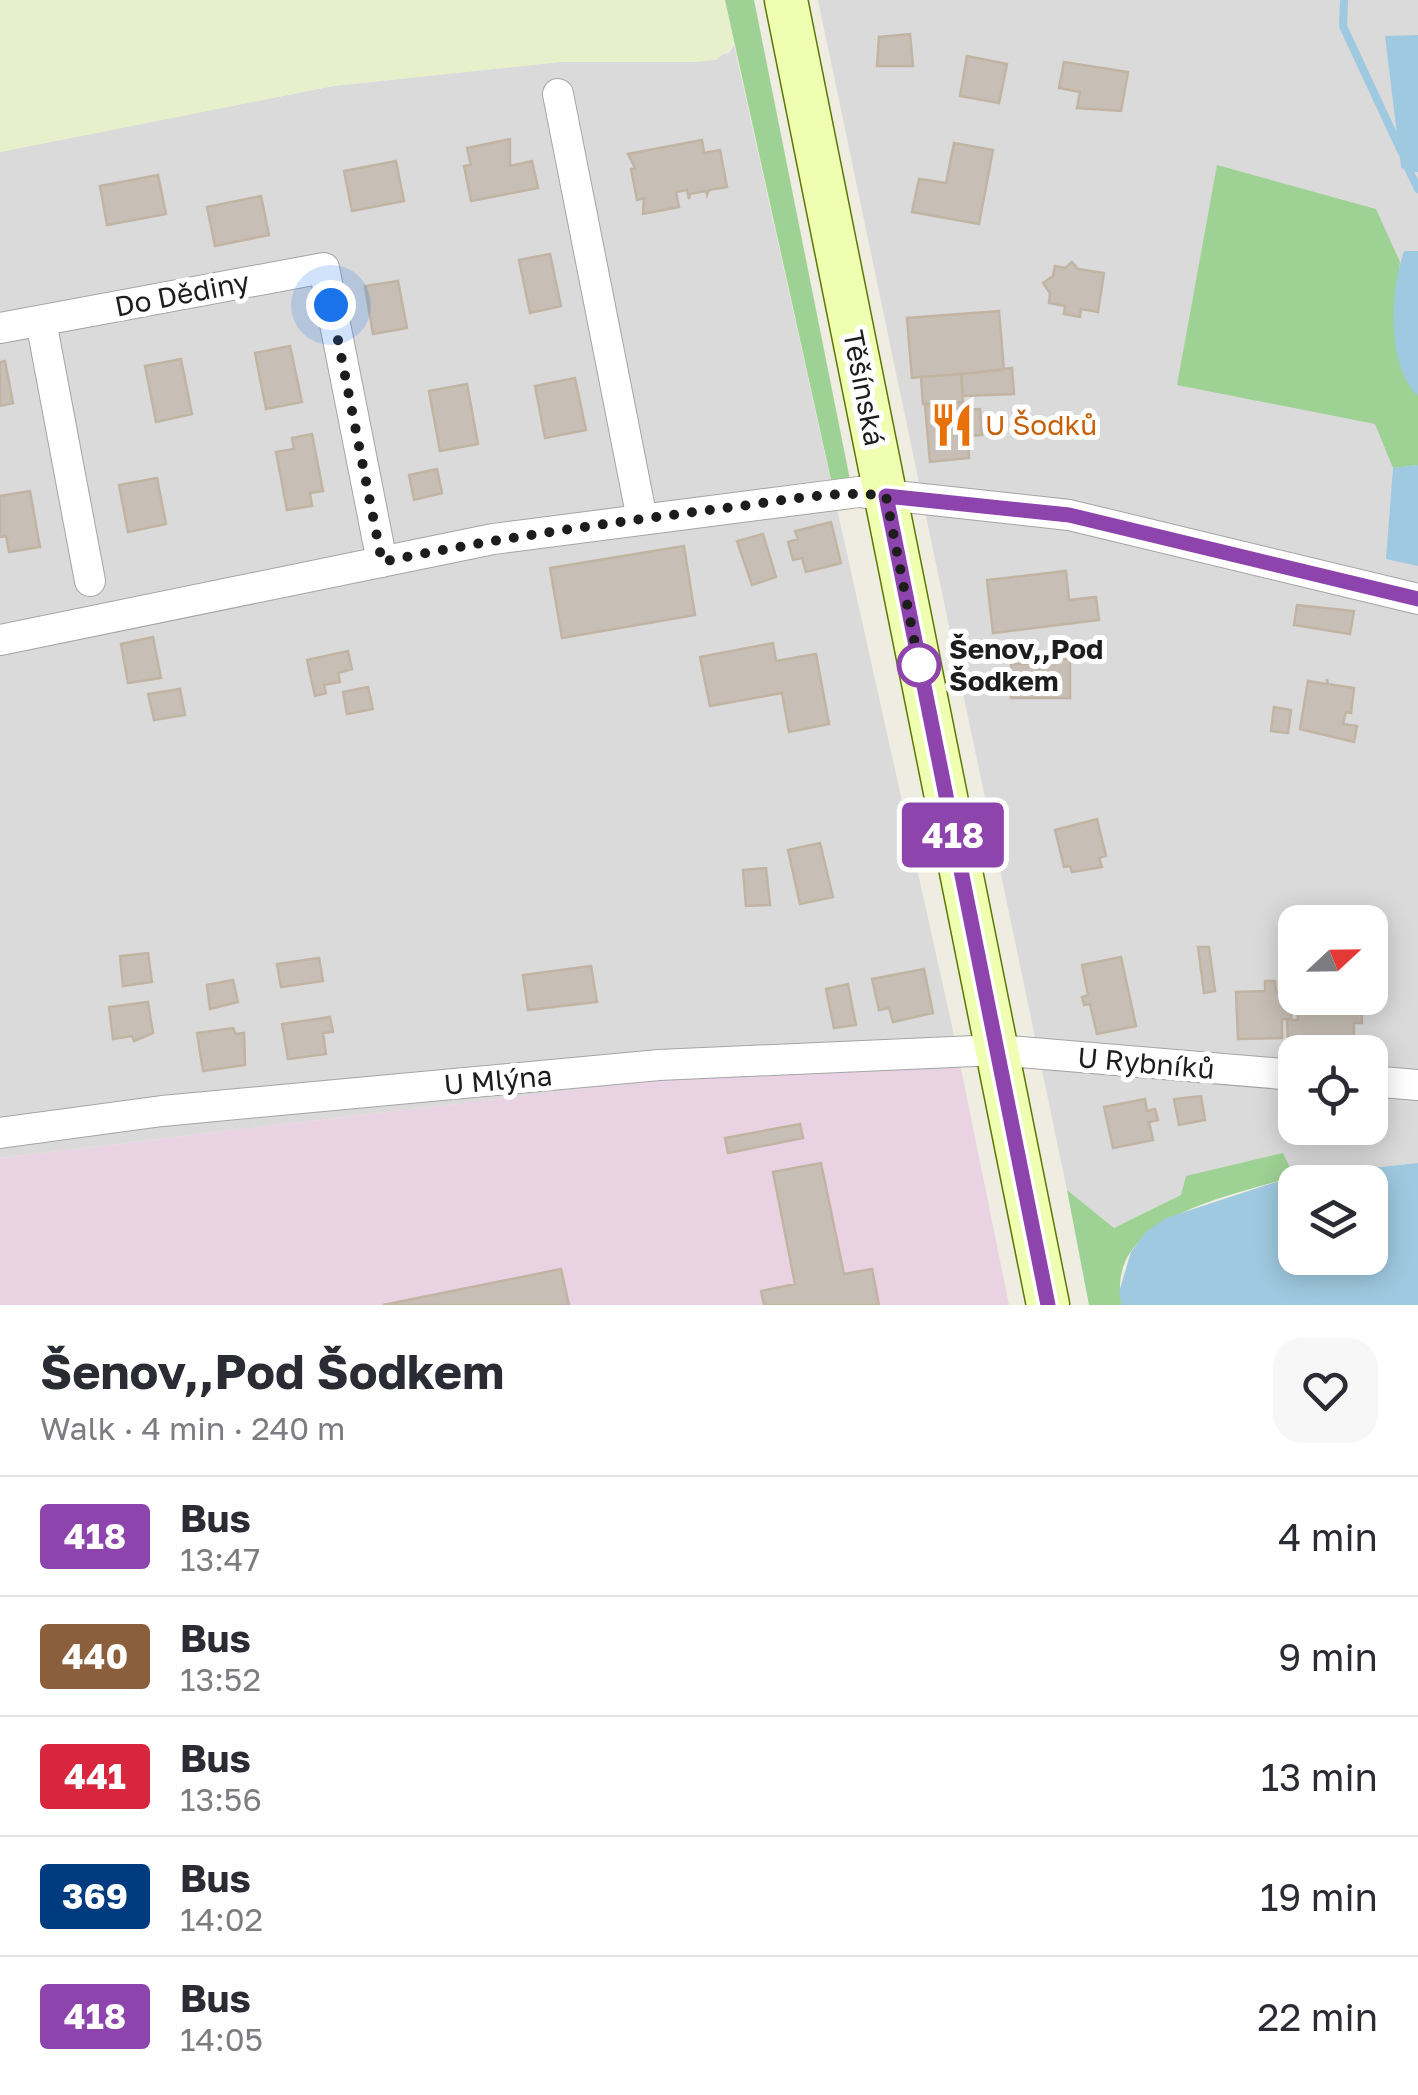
<!DOCTYPE html>
<meta charset="utf-8">
<style>
body{margin:0;font-family:"Golos Text",sans-serif;background:#f7f7f7;color:#2b2b33;height:100vh;display:flex;flex-direction:column;font-size:38px;white-space:nowrap}
*{box-sizing:border-box;margin:0}
p{font-size:32px;color:#7c7c81}
.icon{flex:none;width:55px;height:55px;fill:none;stroke:currentColor;stroke-width:2;stroke-linecap:round;stroke-linejoin:round}
.map{position:relative;height:1305px;overflow:hidden}
.side{display:flex;flex-direction:column;background:#fff;flex:1}
.side>*{flex:none}
.badge{padding:0 20px;border-radius:8px;font-size:35px;line-height:65px}
.needle{width:65px;rotate:68deg}
.fabs{position:absolute;left:1278px;top:905px;display:grid;gap:20px}
.fabs a{display:grid;place-items:center;width:110px;height:110px;border-radius:20px;background:#fff;box-shadow:0 5px 25px #0003;font-size:50px}
.you{position:absolute;width:50px;height:50px;margin:-25px;border:8px solid #fff;border-radius:50%;background:#1a73e8;box-shadow:0 0 0 15px #1a73e833}
.map>.badge{position:absolute;translate:-50% -50%;box-shadow:0 0 0 5px #fff}
.round{display:grid;place-items:center;flex:none;width:105px;height:105px;border-radius:30px;background:#f7f7f7}
.headline{display:flex;align-items:center;justify-content:space-between;height:170px;padding:0 40px}
h1{font-size:48px;font-weight:700;line-height:75px}
ul{padding:0;list-style:none}
li{display:flex;align-items:center;gap:30px;height:120px;padding:0 40px;border-top:2px solid #e1e1e2}
li div{flex:1}
li b{display:block;font-size:38px}
li em{font-style:normal}
li .badge{min-width:110px;font-weight:700;text-align:center}
.map>svg:first-child{display:block}
.residential{fill:#dbdada;fill-rule:evenodd}
.industrial{fill:#e9d3e2}
.farmland{fill:#e8efcb}
.forest{fill:#9ed194}
.water{fill:#9fc9e0;fill-rule:evenodd}
.lines{fill:none;stroke-linecap:round;stroke-linejoin:round}
.stream{stroke:#9fc9e0;stroke-width:8}
.building{fill:#c7bfb5;stroke:#c1b4a3;stroke-width:2.5}
.minor-casing{stroke:#a4a4a4;stroke-width:32}
.secondary-casing{stroke:#5b7800;stroke-width:45}
.minor{stroke:#fff;stroke-width:30}
.secondary{stroke:#f0feb1;stroke-width:42}
.line-casing{stroke:#fff;stroke-width:22}
.line{stroke:#8e44ad;stroke-width:15}
.walk{stroke:#1d1d1d;stroke-width:10;stroke-dasharray:0 18}
.stop-dot{fill:#fff;stroke:#8e44ad;stroke-width:5}
.labels{text-anchor:middle;stroke-width:10;stroke-linejoin:round;paint-order:stroke}
.street-label{font-size:28px;fill:#1d1d1d;stroke:#fff}
.food-label{font-size:28px;fill:#c56008;stroke:#fff;text-anchor:start}
.stop-label{font-size:28px;font-weight:bold;fill:#1d1d1d;stroke:#fff;text-anchor:start}
</style>
<div class="map">
<svg width="1418" height="1305" viewBox="0 0 1418 1305">
<rect width="100%" height="100%" fill="#efece2"/>
<!-- residential -->
<path class="residential" d="M 818,0 L 1418,0 L 1418,1163 L 1294,1176 L 1282,1153 L 1114,1228 L 1067,1190 ZM 1295,922 L 1370,922 L 1370,998 L 1295,998 ZM 1295,1052 L 1370,1052 L 1370,1128 L 1295,1128 Z
M 734,45 L 956,1044 L 0,1158 L 0,152 L 333,86 L 559,62 L 695,62 L 729,53 Z"/>
<!-- industrial -->
<path class="industrial" d="M 956,1044 L 1009,1305 L 0,1305 L 0,1158 Z"/>
<!-- farmland -->
<path class="farmland" d="M 0,0 L 725,0 L 734,45 L 716,60 L 695,62 L 559,62 L 333,86 L 0,152 Z"/>
<!-- forest -->
<path class="forest" d="M 725,0 L 754,0 L 850,480 L 832,484 Z
M 1217,165 L 1376,209 L 1400,262 L 1394,310 L 1418,396 L 1418,465 L 1393,468 L 1375,424 L 1177,385 Z
M 1283,1153 L 1294,1176 C 1234,1196 1102,1216 1122,1305 L 1089,1305 L 1067,1190 L 1114,1228 L 1181,1195 L 1186,1176 Z"/>
<!-- water -->
<path class="water" d="M 1418,35 L 1418,172 L 1408,173 L 1401,167 L 1385,36 Z
M 1404,251 L 1418,251 L 1418,396 C 1386,365 1390,291 1404,251 Z
M 1418,465 L 1418,566 L 1386,559 L 1393,468 Z
M 1418,1163 L 1418,1305 L 1122,1305 L 1119,1292 L 1131,1252 L 1146,1232 L 1166,1218 L 1294,1176 ZM 1370,1182 L 1370,1258 L 1295,1258 L 1295,1182 Z"/>
<g class="lines">
<!-- stream -->
<path class="stream" d="M 1344,0 L 1343,26 L 1402,153
M 1407,166 L 1418,189"/>
</g>
<!-- building -->
<path class="building" d="M 910,34 L 913,66 L 877,66 L 879,37 Z
M 967,56 L 1007,64 L 999,103 L 960,96 Z
M 1064,62 L 1128,72 L 1121,111 L 1077,108 L 1080,92 L 1059,88 Z
M 510,139 L 510,166 L 532,161 L 538,188 L 471,201 L 464,166 L 471,165 L 467,148 Z
M 702,140 L 704,153 L 720,150 L 727,187 L 709,190 L 707,195 L 706,191 L 690,194 L 689,199 L 687,190 L 676,192 L 679,207 L 643,214 L 644,198 L 637,200 L 631,169 L 635,168 L 628,154 Z
M 954,143 L 993,150 L 979,224 L 912,212 L 919,179 L 946,183 Z
M 396,161 L 404,201 L 352,211 L 344,171 Z
M 158,175 L 166,214 L 107,225 L 100,186 Z
M 261,196 L 269,235 L 215,246 L 207,207 Z
M 550,254 L 561,306 L 530,313 L 519,260 Z
M 1072,262 L 1078,269 L 1104,273 L 1098,312 L 1081,309 L 1080,317 L 1064,314 L 1065,306 L 1049,303 L 1050,293 L 1043,283 L 1053,276 L 1055,266 L 1065,268 Z
M 398,281 L 407,328 L 373,334 L 365,286 Z
M 999,311 L 1004,370 L 912,378 L 907,318 Z
M 290,346 L 302,402 L 266,409 L 255,353 Z
M 181,359 L 192,414 L 156,422 L 145,366 Z
M 5,361 L 13,403 L 0,406 L 0,362 Z
M 1012,368 L 1014,394 L 963,396 L 961,374 Z
M 961,374 L 963,402 L 923,404 L 921,377 Z
M 575,378 L 586,430 L 545,438 L 535,386 Z
M 467,384 L 478,444 L 440,451 L 429,391 Z
M 965,403 L 966,410 L 980,409 L 982,435 L 968,436 L 969,458 L 930,462 L 925,405 Z
M 312,434 L 323,491 L 310,493 L 312,506 L 287,510 L 276,452 L 294,449 L 292,438 Z
M 437,469 L 442,493 L 414,500 L 409,475 Z
M 157,478 L 166,524 L 128,532 L 119,485 Z
M 30,491 L 40,547 L 9,552 L 6,536 L 0,537 L 0,496 Z
M 831,522 L 841,563 L 806,572 L 802,558 L 793,560 L 788,542 L 798,539 L 795,531 Z
M 763,534 L 776,577 L 752,585 L 737,541 Z
M 684,546 L 695,615 L 562,638 L 550,568 Z
M 1066,571 L 1069,600 L 1096,597 L 1099,620 L 993,633 L 987,580 Z
M 1297,605 L 1354,611 L 1350,634 L 1294,625 Z
M 153,637 L 161,678 L 128,683 L 121,644 Z
M 773,643 L 776,661 L 816,654 L 829,724 L 789,732 L 782,693 L 710,706 L 700,657 Z
M 348,651 L 352,669 L 338,673 L 340,682 L 324,685 L 326,693 L 315,696 L 307,660 Z
M 1049,659 L 1070,659 L 1070,698 L 1011,698 L 1011,664 L 1049,664 Z
M 1327,679 L 1328,684 L 1354,688 L 1351,713 L 1346,712 L 1343,724 L 1357,726 L 1354,742 L 1300,729 L 1308,681 L 1327,684 Z
M 368,687 L 373,709 L 347,714 L 343,692 Z
M 180,689 L 185,715 L 154,720 L 148,694 Z
M 1274,707 L 1291,710 L 1288,733 L 1271,731 Z
M 1097,819 L 1106,856 L 1099,858 L 1102,867 L 1072,872 L 1070,866 L 1064,867 L 1055,830 Z
M 820,843 L 833,897 L 800,904 L 788,850 Z
M 766,868 L 770,905 L 746,906 L 743,870 Z
M 1198,947 L 1209,947 L 1215,991 L 1204,993 Z
M 148,953 L 152,982 L 123,986 L 120,956 Z
M 1121,957 L 1136,1026 L 1097,1034 L 1090,1004 L 1084,1005 L 1082,997 L 1088,995 L 1082,965 Z
M 319,958 L 323,981 L 281,987 L 277,964 Z
M 591,966 L 597,1002 L 528,1010 L 523,975 Z
M 924,969 L 933,1013 L 893,1022 L 889,1008 L 879,1010 L 872,979 Z
M 233,980 L 238,1002 L 210,1009 L 207,985 Z
M 1265,981 L 1275,981 L 1276,991 L 1295,991 L 1295,998 L 1303,998 L 1304,1009 L 1292,1009 L 1291,1019 L 1282,1019 L 1282,1038 L 1238,1039 L 1236,992 L 1265,991 Z
M 848,984 L 856,1025 L 834,1028 L 826,989 Z
M 1310,998 L 1361,1000 L 1362,1023 L 1354,1023 L 1354,1038 L 1288,1040 L 1287,1020 L 1298,1020 L 1297,1010 L 1310,1010 Z
M 148,1002 L 153,1033 L 134,1041 L 132,1036 L 113,1039 L 109,1007 Z
M 330,1017 L 333,1032 L 323,1033 L 326,1054 L 288,1059 L 282,1024 Z
M 233,1028 L 236,1034 L 244,1033 L 245,1065 L 203,1071 L 197,1033 Z
M 1201,1096 L 1205,1120 L 1179,1125 L 1174,1099 Z
M 1145,1099 L 1147,1111 L 1155,1109 L 1158,1120 L 1149,1122 L 1153,1140 L 1113,1148 L 1104,1107 Z
M 800,1124 L 803,1138 L 728,1153 L 725,1138 Z
M 821,1163 L 844,1274 L 872,1269 L 879,1305 L 764,1305 L 761,1291 L 795,1284 L 773,1172 Z
M 561,1269 L 569,1305 L 383,1305 Z"/>
<g class="lines">
<!-- minor casing -->
<g class="minor-casing">
<path id="minor" d="M 558,94 L 642,519
M 41,321 L 90,581
M 0,328 L 324,268 L 382,562
M 0,640 L 493,539 L 859,492 L 1069,515 L 1418,599
M 1370,1081 L 1418,1085
M 0,1133 L 162,1111 L 659,1065 L 997,1050 L 1295,1075"/>
</g>
<!-- secondary casing -->
<g class="secondary-casing">
<path id="secondary" d="M 786,0 L 1048,1305"/>
</g>
<!-- minor -->
<use href="#minor" class="minor"/>
<!-- secondary -->
<use href="#secondary" class="secondary"/>
</g>
<g class="lines">
<!-- line casing -->
<g class="line-casing">
<path id="line" d="M 1048,1305 L 886,496 L 1069,515 L 1418,599"/>
</g>
<!-- line -->
<use href="#line" class="line"/>
<!-- walk -->
<path class="walk" d="M 331,305 L 382,562 C 495,538 610,523 725,508 C 778,502 833,489 886,496 L 919,665"/>
</g>
<!-- icons -->
<defs>
<g id="restaurant-bare" transform="scale(3.45)"><path d="M-5-6h1v4h1v-4h1v4h1v-4h1v5L-1.5 .5V6h-2V.5L-5-1ZM5-6V6H3V1.5H1.5Q1.5-4 5-6Z" fill="#e8710a" stroke="#fff" stroke-width="2.5" paint-order="stroke"/></g>
</defs>
<g fill-rule="evenodd">
<use href="#restaurant-bare" x="952" y="425"/>
</g>
<!-- markers -->
<circle class="stop-dot" cx="919" cy="665" r="20"/>
<g class="labels">
<!-- street labels -->
<g class="street-label">
<text transform="translate(182 294) rotate(-11)" y="10">Do Dědiny</text>
<text transform="translate(864 388) rotate(79)" y="10">Těšínská</text>
<text transform="translate(1146 1063) rotate(5)" y="10">U Rybníků</text>
<text transform="translate(498 1080) rotate(-5)" y="10">U Mlýna</text>
</g>
<!-- food labels -->
<g class="food-label">
<text x="985" y="435">U Šodků</text>
</g>
<!-- stop labels -->
<g class="stop-label">
<text x="949" y="659">Šenov,,Pod<tspan x="949" dy="32">Šodkem</tspan></text>
</g>
</g>
</svg>
<div class="fabs">
<a><svg class="needle" viewBox="-14 -14 28 28"><path d="M0-13l5 13h-10z" fill="#e53935"/><path d="M0 13l5-13h-10z" fill="#7c7c81"/></svg></a>
<a><svg class="icon" aria-label="locate" viewBox="0 0 24 24"><circle cx="12" cy="12" r="6"/><path d="M12 2v4M12 18v4M2 12h4M18 12h4"/></svg></a>
<a><svg class="icon" aria-label="layers" viewBox="0 0 24 24"><path d="M12 4l9 5-9 5-9-5zM3 14l9 5 9-5"/></svg></a>
</div>
<div class="you" style="left:331px;top:305px"></div>
<b class="badge" style="left:953px;top:835px;background:#8e44ad;color:#fff">418</b>
</div>
<section class="side">
<div class="headline"><div><h1>Šenov,,Pod Šodkem</h1><p>Walk · 4 min · 240 m</p></div><a class="round"><svg class="icon" aria-label="heart" viewBox="0 0 24 24"><path d="M12 20l-8-8c-3-5 5-10 8-4 3-6 11-1 8 4z"/></svg></a></div>
<ul>
<li><span class="badge" style="background:#8e44ad;color:#fff">418</span><div><b>Bus</b><p>13:47</p></div><em>4 min</em></li>
<li><span class="badge" style="background:#8b5e3c;color:#fff">440</span><div><b>Bus</b><p>13:52</p></div><em>9 min</em></li>
<li><span class="badge" style="background:#d7263d;color:#fff">441</span><div><b>Bus</b><p>13:56</p></div><em>13 min</em></li>
<li><span class="badge" style="background:#003b80;color:#fff">369</span><div><b>Bus</b><p>14:02</p></div><em>19 min</em></li>
<li><span class="badge" style="background:#8e44ad;color:#fff">418</span><div><b>Bus</b><p>14:05</p></div><em>22 min</em></li>
</ul>
</section>
